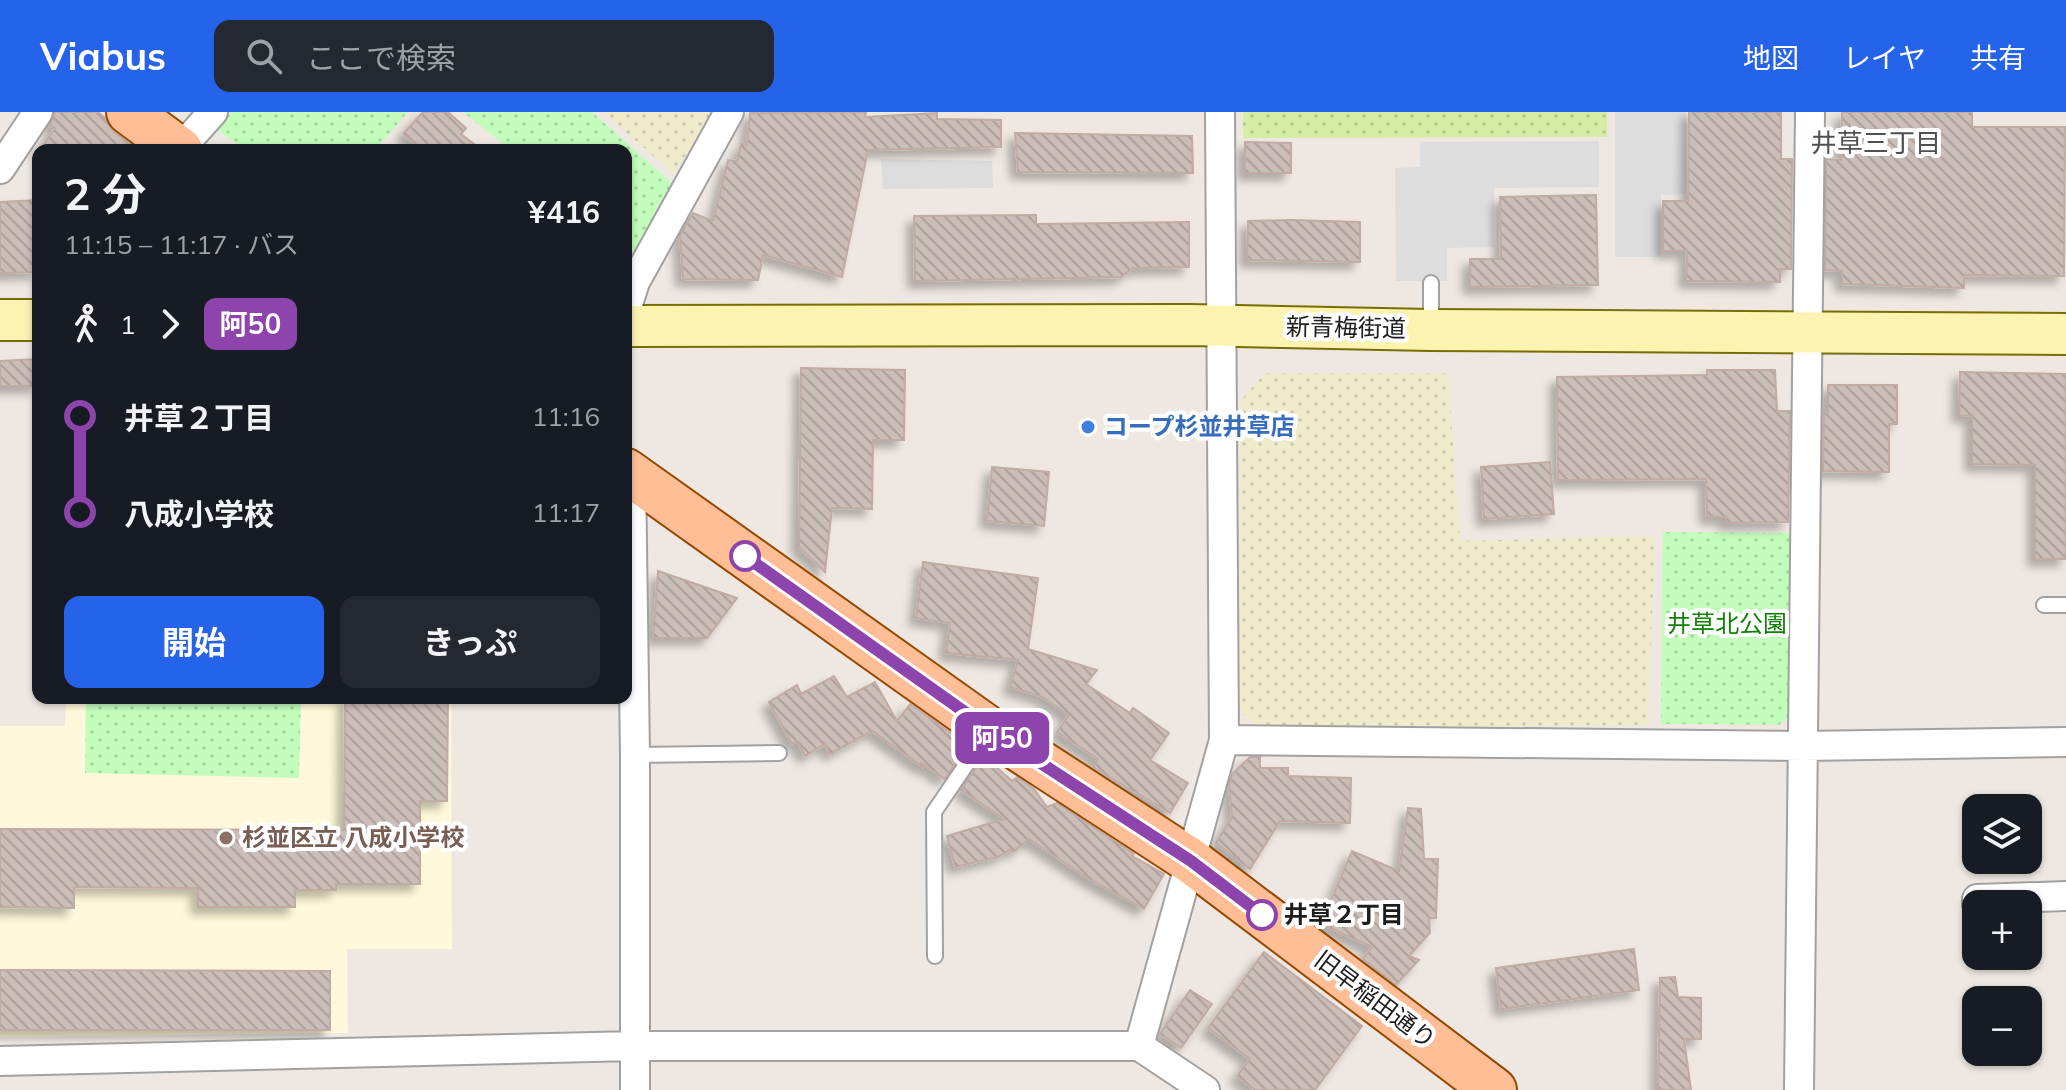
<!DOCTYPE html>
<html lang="ja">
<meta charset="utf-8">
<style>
body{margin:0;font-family:Mulish,"Noto Sans JP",sans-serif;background:#242831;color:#f1f3f6;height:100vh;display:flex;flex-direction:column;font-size:30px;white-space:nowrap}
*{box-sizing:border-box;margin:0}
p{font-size:26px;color:#9ea1a6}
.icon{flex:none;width:44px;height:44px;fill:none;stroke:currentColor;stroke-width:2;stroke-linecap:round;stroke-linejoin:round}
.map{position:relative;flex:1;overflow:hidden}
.panel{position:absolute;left:32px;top:32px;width:600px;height:560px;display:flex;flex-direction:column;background:#171b24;border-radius:16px;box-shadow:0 2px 6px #0004}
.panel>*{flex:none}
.badge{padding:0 16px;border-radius:12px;font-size:28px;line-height:52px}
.buttons{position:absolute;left:1962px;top:682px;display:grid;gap:16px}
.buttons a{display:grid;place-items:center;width:80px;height:80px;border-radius:16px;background:#171b24;box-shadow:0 2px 6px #0004;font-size:40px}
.map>.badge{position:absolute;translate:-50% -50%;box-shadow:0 0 0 4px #fff}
.legs{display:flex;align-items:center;gap:12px;height:88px;padding:0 32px;font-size:26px}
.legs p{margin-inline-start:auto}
.overview{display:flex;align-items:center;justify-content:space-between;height:136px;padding:0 32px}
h1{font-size:44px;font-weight:700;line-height:60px}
.action{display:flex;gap:16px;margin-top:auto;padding:16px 32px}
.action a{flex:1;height:92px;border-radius:16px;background:#2563eb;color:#fff;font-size:32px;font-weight:700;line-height:92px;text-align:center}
.action a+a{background:#242831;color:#f1f3f6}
ul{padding:0 32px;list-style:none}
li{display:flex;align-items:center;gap:28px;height:96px;font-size:30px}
li i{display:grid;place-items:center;width:12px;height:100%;margin:0 10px;background:currentColor}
li i::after{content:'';width:20px;height:20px;margin:-10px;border:6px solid;border-radius:50%;background:#171b24}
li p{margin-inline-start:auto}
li:first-child i{background:linear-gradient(#0000 50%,currentColor 0)}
li:last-child i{background:linear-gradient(currentColor 50%,#0000 0)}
header{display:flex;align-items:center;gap:48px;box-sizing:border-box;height:112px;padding:0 40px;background:#2563eb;color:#fff}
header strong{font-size:38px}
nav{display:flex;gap:44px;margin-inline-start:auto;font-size:28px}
.search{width:560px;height:72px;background:#242831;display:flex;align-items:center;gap:20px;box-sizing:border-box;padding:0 28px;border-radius:16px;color:#9ea1a6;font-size:30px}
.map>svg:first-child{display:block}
.education{fill:#fff8da}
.farmland{fill:url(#farmland-dots)}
.park{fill:url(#park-dots)}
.garden{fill:url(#garden-dots)}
.parking{fill:#ddd}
.building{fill:url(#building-back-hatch);stroke:#c1aba3;stroke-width:2;filter:url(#shadow)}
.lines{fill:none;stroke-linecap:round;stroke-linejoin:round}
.service-casing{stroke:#a1a1a1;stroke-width:18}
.minor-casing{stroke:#a1a1a1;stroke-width:32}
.secondary-casing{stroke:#776e00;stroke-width:44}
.primary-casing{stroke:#954800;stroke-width:48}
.service{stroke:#fff;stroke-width:14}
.minor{stroke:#fff;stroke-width:28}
.secondary{stroke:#fdf3b1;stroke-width:40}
.primary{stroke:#ffbe96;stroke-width:44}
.line-1-casing{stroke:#fff;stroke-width:18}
.line-1{stroke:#8e44ad;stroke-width:12}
.shop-dot{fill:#3f7fe0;stroke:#fff;stroke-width:3}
.stop-1-dot{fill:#fff;stroke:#8e44ad;stroke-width:4}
.education-dot{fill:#8d6e63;stroke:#fff;stroke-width:3}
.labels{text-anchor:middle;stroke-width:8;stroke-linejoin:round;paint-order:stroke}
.street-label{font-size:24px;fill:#1d1d1d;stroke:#fff}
.shop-label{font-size:24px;font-weight:bold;fill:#366cbe;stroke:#fff;text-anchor:start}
.park-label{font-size:24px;fill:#118104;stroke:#fff}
.education-label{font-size:24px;font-weight:bold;fill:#785e54;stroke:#fff;text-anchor:start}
.stop-label{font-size:24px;font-weight:bold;fill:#1d1d1d;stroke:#fff;text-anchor:start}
.neighbourhood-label{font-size:26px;fill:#505050;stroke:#fff}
</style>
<header>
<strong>Viabus</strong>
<div class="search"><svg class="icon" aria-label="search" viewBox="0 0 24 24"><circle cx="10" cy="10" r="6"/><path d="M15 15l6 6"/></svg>ここで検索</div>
<nav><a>地図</a><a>レイヤ</a><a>共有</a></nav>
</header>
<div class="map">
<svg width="2066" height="978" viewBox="0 0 2066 978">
<defs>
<pattern id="farmland-dots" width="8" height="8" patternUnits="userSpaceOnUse" patternTransform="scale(2)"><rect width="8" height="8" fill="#efebcb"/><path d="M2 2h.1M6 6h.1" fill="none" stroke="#ccc9ae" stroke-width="1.8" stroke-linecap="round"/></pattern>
<pattern id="park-dots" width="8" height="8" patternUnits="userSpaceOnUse" patternTransform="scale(2)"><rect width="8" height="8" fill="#c2fdbb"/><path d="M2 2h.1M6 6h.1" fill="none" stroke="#a6d8a0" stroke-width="1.8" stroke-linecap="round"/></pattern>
<pattern id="garden-dots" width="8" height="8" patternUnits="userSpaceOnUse" patternTransform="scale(2)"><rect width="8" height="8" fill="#d5eda4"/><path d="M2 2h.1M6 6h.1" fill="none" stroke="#b6cb8d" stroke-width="1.8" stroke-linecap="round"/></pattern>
<pattern id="building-back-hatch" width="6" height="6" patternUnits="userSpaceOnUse" patternTransform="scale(2)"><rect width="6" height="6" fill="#cbbdb8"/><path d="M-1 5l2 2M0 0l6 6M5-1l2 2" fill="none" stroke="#aea29e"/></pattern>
<filter id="shadow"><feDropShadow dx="-7" dy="7" stdDeviation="4" flood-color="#0004"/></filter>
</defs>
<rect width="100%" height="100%" fill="#efe8e2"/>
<!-- education -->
<path class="education" d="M 66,586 L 451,586 L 452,837 L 347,837 L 348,921 L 0,925 L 0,614 L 65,614 Z"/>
<!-- farmland -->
<path class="farmland" d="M 603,0 L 712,0 L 674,62 Z
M 1265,261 L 1448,261 L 1460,429 L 1655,424 L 1648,613 L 1261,616 L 1240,599 L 1241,288 Z"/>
<!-- park -->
<path class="park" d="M 231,0 L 408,0 L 375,38 L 245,38 L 216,17 Z
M 463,0 L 592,0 L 672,71 L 626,158 L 626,38 L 511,38 Z
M 1663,420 L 1792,421 L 1791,603 L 1779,613 L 1661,612 Z
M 86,586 L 301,586 L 299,666 L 85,661 Z"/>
<!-- garden -->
<path class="garden" d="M 1243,0 L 1607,0 L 1607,25 L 1243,26 Z"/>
<!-- parking -->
<path class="parking" d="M 1615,0 L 1686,0 L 1686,82 L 1661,83 L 1661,145 L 1615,145 Z
M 1599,29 L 1599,75 L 1494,76 L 1494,135 L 1447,136 L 1447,169 L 1396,169 L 1395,56 L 1420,55 L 1420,30 Z
M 881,47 L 992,49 L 993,76 L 883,77 Z"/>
<!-- building -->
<path class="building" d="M 55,0 L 98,0 L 105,6 L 114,20 L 138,38 L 40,38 L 55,16 L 50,13 Z
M 423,0 L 448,0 L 466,16 L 461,22 L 482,38 L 423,38 L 403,22 Z
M 866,0 L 865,5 L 937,1 L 937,7 L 1001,8 L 1001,35 L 868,38 L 842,165 L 763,143 L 758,168 L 683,167 L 680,123 L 693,101 L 713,109 L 728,48 L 737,49 L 741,32 L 747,33 L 750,1 Z
M 1689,0 L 1781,0 L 1781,47 L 1792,47 L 1791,157 L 1780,157 L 1780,170 L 1686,169 L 1687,139 L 1663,139 L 1663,89 L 1688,89 Z
M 1842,0 L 1972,0 L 1972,15 L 2065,15 L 2064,164 L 1964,163 L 1964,176 L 1842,172 L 1842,159 L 1825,158 L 1826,47 L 1841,48 Z
M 1015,21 L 1192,24 L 1193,61 L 1018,60 Z
M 1245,30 L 1291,31 L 1291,61 L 1245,61 Z
M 1596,83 L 1598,173 L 1470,175 L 1470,147 L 1501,147 L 1500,85 Z
M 38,88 L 38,160 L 0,161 L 0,90 Z
M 1036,103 L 1036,112 L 1189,110 L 1189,155 L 1133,156 L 1121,165 L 915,169 L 914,104 Z
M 1291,108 L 1360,110 L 1360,150 L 1247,148 L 1248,109 Z
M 38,247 L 38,274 L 0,274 L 0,249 Z
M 801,256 L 905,258 L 904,328 L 873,328 L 872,397 L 832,396 L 825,460 L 799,435 Z
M 1707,258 L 1775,258 L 1777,299 L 1790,299 L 1788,410 L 1726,411 L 1726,405 L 1707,405 L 1706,367 L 1558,368 L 1557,265 L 1707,263 Z
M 1960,260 L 2066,262 L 2066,447 L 2035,447 L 2035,353 L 1972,352 L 1972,303 L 1959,304 Z
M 1828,273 L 1897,273 L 1897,312 L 1889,312 L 1889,360 L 1823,359 L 1824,300 L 1828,300 Z
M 1550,350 L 1554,402 L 1484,407 L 1481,355 Z
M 992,355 L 1049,360 L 1044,414 L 987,409 Z
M 923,450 L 1038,466 L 1028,537 L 1097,558 L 1086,572 L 1130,601 L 1133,596 L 1169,621 L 1150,648 L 1188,671 L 1170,701 L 1093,655 L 1098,647 L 1057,620 L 1069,603 L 1040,584 L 1010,575 L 1018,548 L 946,541 L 950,511 L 916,506 Z
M 658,459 L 737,486 L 707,526 L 653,526 Z
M 834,564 L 847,585 L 875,570 L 897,609 L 910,592 L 968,633 L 945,667 L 920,650 L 924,656 L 872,619 L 830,642 L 825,632 L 805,644 L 797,629 L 792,632 L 769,590 L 797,573 L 801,582 Z
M 345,586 L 448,586 L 447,689 L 420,689 L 420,772 L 336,772 L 336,778 L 295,778 L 295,795 L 198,795 L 198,776 L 74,775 L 74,796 L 0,795 L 0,717 L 344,718 Z
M 984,644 L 1012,669 L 1017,665 L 1034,677 L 1047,695 L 1057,691 L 1134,742 L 1132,744 L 1164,762 L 1144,797 L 1091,768 L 1029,727 L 1013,740 L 1011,737 L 998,745 L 955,755 L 947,724 L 1004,707 L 961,678 Z
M 1250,645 L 1260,645 L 1260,656 L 1288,656 L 1288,664 L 1351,666 L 1350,711 L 1280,709 L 1250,757 L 1216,731 L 1232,705 L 1229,673 L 1232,662 Z
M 1408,696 L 1421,697 L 1424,747 L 1438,747 L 1436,806 L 1429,806 L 1430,821 L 1409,844 L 1419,848 L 1396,873 L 1363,847 L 1372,835 L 1321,812 L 1352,739 L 1399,759 Z
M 1634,837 L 1639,878 L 1501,897 L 1496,856 Z
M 1264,840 L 1362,914 L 1315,978 L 1255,978 L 1237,964 L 1250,947 L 1208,916 Z
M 0,858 L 330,859 L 330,918 L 0,918 Z
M 1675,865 L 1678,885 L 1701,886 L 1701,927 L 1684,927 L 1691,978 L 1658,978 L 1660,866 Z
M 1190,878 L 1212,892 L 1181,936 L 1160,922 Z"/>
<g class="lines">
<!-- service casing -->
<g class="service-casing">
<path id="service" d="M 1431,171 L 1431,215
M 2044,493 L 2066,493
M 635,643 L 779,641
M 935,844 L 934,700 L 987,622"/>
</g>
<!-- minor casing -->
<g class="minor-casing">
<path id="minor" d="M 179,38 L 213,0
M 0,57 L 38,0
M 626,198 L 635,170 L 729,0
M 631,362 L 635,643 L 635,978
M 1224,628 L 1803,634 L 2066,630
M 1977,792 L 1977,787 L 2066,784
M 1139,934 L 1224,628 L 1220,0
M 0,949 L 635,934 L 1139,934 L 1205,978
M 1799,978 L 1810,0"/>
</g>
<!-- secondary casing -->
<g class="secondary-casing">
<path id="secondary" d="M 0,208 L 38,208
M 626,214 L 1189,213 L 1431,218 L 2066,222"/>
</g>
<!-- primary casing -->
<g class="primary-casing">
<path id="primary" d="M 129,0 L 180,38
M 626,359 L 990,618 L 1191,749 L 1494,978"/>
</g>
<!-- service -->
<use href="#service" class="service"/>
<!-- minor -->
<use href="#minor" class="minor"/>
<!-- secondary -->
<use href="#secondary" class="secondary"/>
<!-- primary -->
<use href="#primary" class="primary"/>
</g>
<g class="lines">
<!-- line-1 casing -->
<g class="line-1-casing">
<path id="line-1" d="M 745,444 L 990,618 L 1191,749 L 1262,803"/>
</g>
<!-- line-1 -->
<use href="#line-1" class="line-1"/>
</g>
<!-- markers -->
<circle class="shop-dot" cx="1088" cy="315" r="8"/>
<g class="stop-1-dot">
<circle cx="745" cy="444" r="14"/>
<circle cx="1262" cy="803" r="14"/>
</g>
<circle class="education-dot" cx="226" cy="726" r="8"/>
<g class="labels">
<!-- street labels -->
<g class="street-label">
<text transform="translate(1346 216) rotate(1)" y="8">新青梅街道</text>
<text transform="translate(1375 888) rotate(37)" y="8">旧早稲田通り</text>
</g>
<!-- shop labels -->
<g class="shop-label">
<text x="1104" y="323">コープ杉並井草店</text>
</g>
<!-- park labels -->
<g class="park-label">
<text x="1727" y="520">井草北公園</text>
</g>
<!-- education labels -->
<g class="education-label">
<text x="242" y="734">杉並区立 八成小学校</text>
</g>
<!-- stop labels -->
<g class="stop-label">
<text x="1284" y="811">井草２丁目</text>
</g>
<!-- neighbourhood labels -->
<g class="neighbourhood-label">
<text x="1876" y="40">井草三丁目</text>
</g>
</g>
</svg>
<div class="buttons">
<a><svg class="icon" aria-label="layers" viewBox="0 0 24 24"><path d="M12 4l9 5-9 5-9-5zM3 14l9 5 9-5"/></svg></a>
<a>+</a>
<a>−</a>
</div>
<b class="badge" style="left:1002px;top:626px;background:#8e44ad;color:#fff">阿50</b>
<section class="panel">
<div class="overview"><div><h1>2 分</h1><p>11:15 – 11:17 · バス</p></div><b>¥416</b></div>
<div class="legs"><svg class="icon" aria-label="walk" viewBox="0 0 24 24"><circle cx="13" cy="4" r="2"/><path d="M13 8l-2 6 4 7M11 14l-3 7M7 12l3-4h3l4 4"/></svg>1<svg class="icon" aria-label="forward" viewBox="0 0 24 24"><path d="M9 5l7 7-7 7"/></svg><b class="badge" style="background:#8e44ad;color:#fff">阿50</b></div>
<ul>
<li><i style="color:#8e44ad"></i><b>井草２丁目</b><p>11:16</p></li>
<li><i style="color:#8e44ad"></i><b>八成小学校</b><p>11:17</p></li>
</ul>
<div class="action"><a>開始</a><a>きっぷ</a></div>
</section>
</div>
